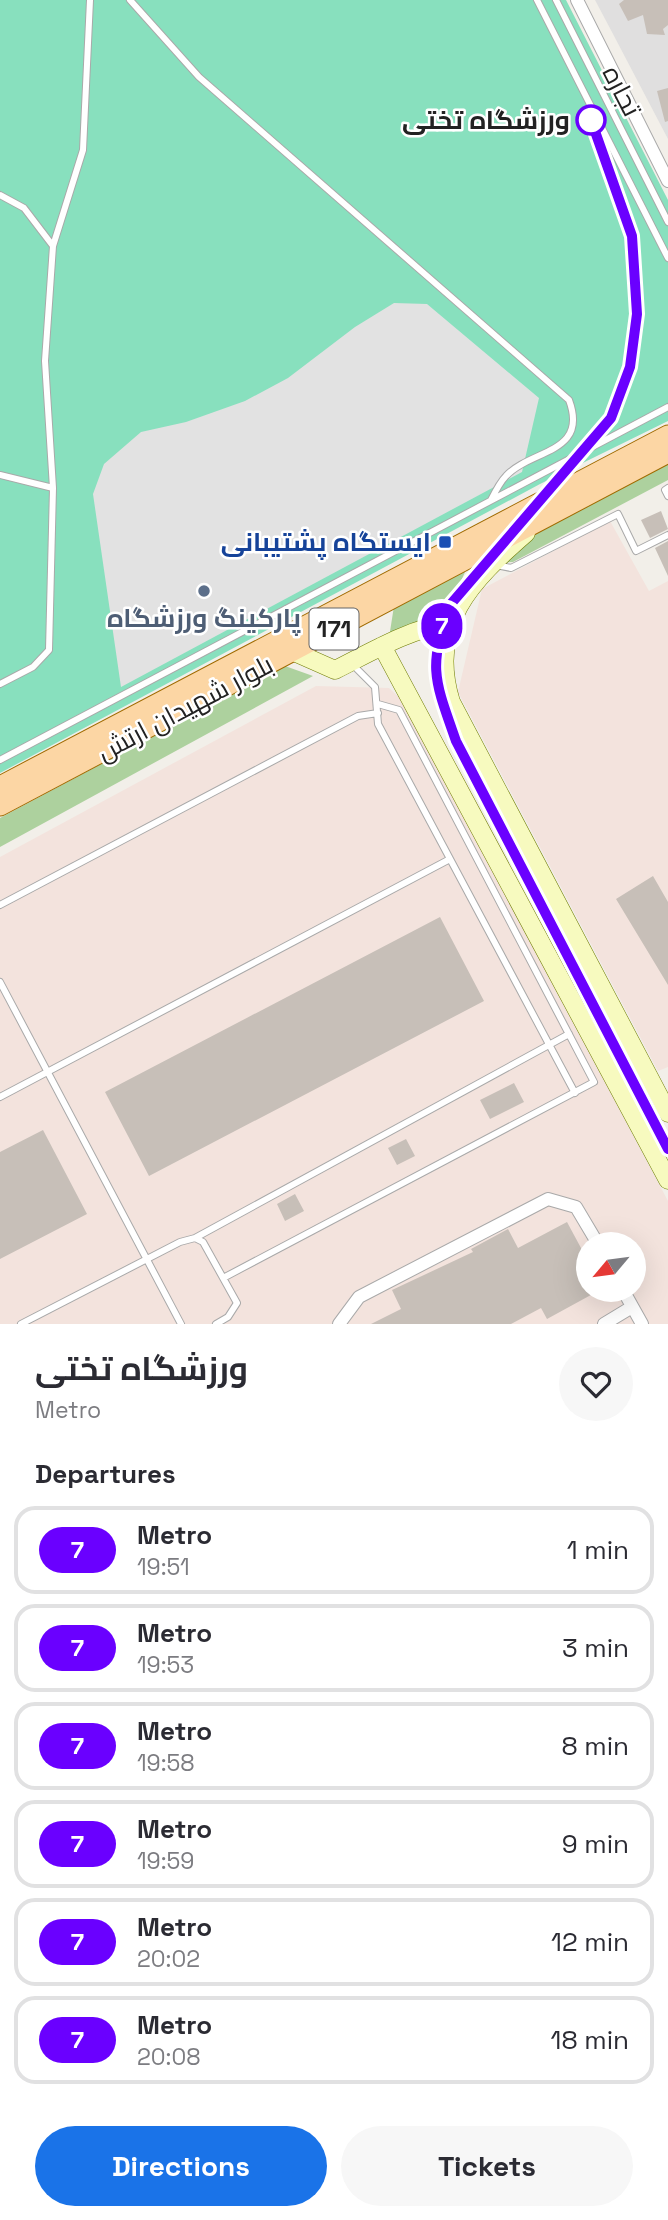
<!DOCTYPE html>
<meta charset="utf-8">
<style>
body{margin:0;font-family:"Space Grotesk",Cairo,sans-serif;background:#f7f7f7;color:#2b2b33;height:100vh;display:flex;flex-direction:column;font-size:26px;white-space:nowrap}
*{box-sizing:border-box;margin:0}
p{font-size:23px;color:#7c7c81}
.icon{flex:none;width:38px;height:38px;fill:none;stroke:currentColor;stroke-width:2;stroke-linecap:round;stroke-linejoin:round}
.map{position:relative;height:1324px;overflow:hidden}
.side{display:flex;flex-direction:column;background:#fff;flex:1}
.side>*{flex:none}
.badge{padding:0 14px;border-radius:23px;font-size:24px;line-height:46px}
.needle{width:46px;rotate:241deg}
.controls{position:absolute;left:576px;top:1232px;display:grid;gap:14px}
.controls a{display:grid;place-items:center;width:70px;height:70px;border-radius:50%;background:#fff;box-shadow:0 7px 28px #0002;font-size:35px}
.map>.badge{position:absolute;translate:-50% -50%;box-shadow:0 0 0 4px #fff}
h2{padding:0 35px;font-size:26px;line-height:63px}
.round{display:grid;place-items:center;flex:none;width:74px;height:74px;border-radius:37px;background:#f7f7f7}
.headline{display:flex;align-items:center;justify-content:space-between;height:119px;padding:0 35px}
h1{font-size:33px;font-weight:700;line-height:52px}
.cta{display:flex;gap:14px;margin-top:auto;padding:14px 35px}
.cta a{flex:1;height:80px;border-radius:42px;background:#1a73e8;color:#fff;font-size:28px;font-weight:700;line-height:80px;text-align:center}
.cta a+a{background:#f7f7f7;color:#2b2b33}
ul{padding:0;list-style:none}
li{display:flex;align-items:center;gap:21px;height:88px;margin:0 14px 10px;padding:0 21px;border:4px solid #e1e1e2;border-radius:21px}
li div{flex:1}
li b{display:block;font-size:26px}
li em{font-style:normal}
li .badge{min-width:77px;font-weight:700;text-align:center}
.map>svg:first-child{display:block}
.residential{fill:#e0dfdf}
.military{fill:#f3e3dd;fill-rule:evenodd}
.forest{fill:#add19e}
.pitch{fill:#88e0be}
.parking{fill:#e2e2e2}
.building{fill:#c7bfb8}
.lines{fill:none;stroke-linecap:round;stroke-linejoin:round}
.lane-casing{stroke:#a9a9a9;stroke-width:8}
.street-casing{stroke:#a9a9a9;stroke-width:14}
.secondary-casing{stroke:#707d05;stroke-width:19}
.primary-casing{stroke:#a06b00;stroke-width:21}
.lane{stroke:#fff;stroke-width:6}
.street{stroke:#fff;stroke-width:12}
.secondary{stroke:#f7fabf;stroke-width:18}
.primary{stroke:#fcd6a4;stroke-width:19}
.line-casing{stroke:#fff;stroke-width:16}
.line{stroke:#6a00ff;stroke-width:10}
.stop-dot{fill:#fff;stroke:#6a00ff;stroke-width:3.5}
.transit-dot{fill:#1a4fb4;stroke:#fff;stroke-width:2.5}
.service-dot{fill:#5c6f8a;stroke:#fff;stroke-width:2.5}
.labels{text-anchor:middle;stroke-width:5;stroke-linejoin:round;paint-order:stroke}
.shield{fill:#fff;stroke:#646464;stroke-width:2}
.shield-label{font-size:24px;font-weight:bold;fill:#222}
.street-label{font-size:26px;fill:#222;stroke:#fff}
.stop-label{font-size:26px;font-weight:bold;fill:#222;stroke:#fff;text-anchor:end}
.transit-label{font-size:26px;font-weight:bold;fill:#164399;stroke:#fff;text-anchor:end}
.service-label{font-size:26px;font-weight:bold;fill:#4e5e75;stroke:#fff}
</style>
<div class="map">
<svg width="668" height="1324" viewBox="0 0 668 1324">
<rect width="100%" height="100%" fill="#f2efe9"/>
<!-- residential -->
<path class="residential" d="M 595,0 L 668,0 L 668,139 L 613,34 Z"/>
<!-- military -->
<path class="military" d="M 610,521 L 649,591 L 668,581 L 668,1067 L 658,1071 L 458,692 L 482,589 Z
M 316,686 L 389,688 L 403,701 L 668,1201 L 668,1324 L 0,1324 L 0,857 ZM 588,1244 L 634,1244 L 634,1290 L 588,1290 Z"/>
<!-- forest -->
<path class="forest" d="M 668,462 L 668,480 L 513,562 L 498,563 L 543,529 Z
M 465,572 L 445,618 L 389,638 L 394,606 L 454,573 Z
M 285,666 L 313,676 L 0,847 L 0,818 Z"/>
<!-- pitch -->
<path class="pitch" d="M 0,0 L 566,0 L 668,200 L 668,421 L 540,484 L 0,773 Z"/>
<!-- parking -->
<path class="parking" d="M 394,303 L 427,304 L 539,398 L 522,472 L 121,687 L 93,494 L 104,464 L 141,432 L 186,422 L 245,401 L 288,378 L 355,327 Z"/>
<!-- building -->
<path class="building" d="M 624,0 L 668,0 L 668,25 L 663,29 L 665,35 L 647,34 L 643,15 L 628,21 L 619,4 Z
M 668,88 L 668,121 L 665,122 L 657,91 Z
M 661,511 L 668,529 L 650,538 L 641,520 Z
M 668,541 L 668,576 L 655,548 Z
M 653,876 L 668,902 L 668,985 L 616,899 Z
M 440,917 L 484,1001 L 149,1176 L 105,1092 Z
M 514,1083 L 524,1102 L 490,1119 L 480,1100 Z
M 43,1130 L 87,1214 L 0,1259 L 0,1152 Z
M 406,1139 L 415,1156 L 397,1165 L 388,1148 Z
M 295,1194 L 304,1211 L 285,1221 L 277,1204 Z
M 567,1222 L 588,1261 L 588,1290 L 600,1290 L 547,1319 L 541,1308 L 511,1324 L 371,1324 L 401,1309 L 392,1290 L 473,1252 L 471,1249 L 508,1229 L 518,1248 Z"/>
<g class="lines">
<!-- lane casing -->
<g class="lane-casing">
<path id="lane" d="M 130,0 L 199,77 L 569,400 C 589,454 531,449 506,476 C 500,482 495,492 491,500
M 537,0 L 668,258
M 556,0 L 668,222
M 0,195 L 24,208 L 53,246 L 45,361 L 53,488 L 49,650 L 33,667 L 0,684
M 53,246 L 83,150 L 90,0
M 0,475 L 53,488
M 668,488 L 665,490 L 668,496
M 496,565 L 511,568 L 618,514 L 636,551 L 668,535
M 352,664 L 375,687 L 378,724 L 575,1093
M 0,760 L 668,407
M 0,905 L 358,716 L 378,713
M 0,982 L 181,1324
M 0,1097 L 450,859
M 195,1238 L 569,1034
M 225,1277 L 594,1082 L 399,710 L 378,704
M 21,1324 L 180,1242 L 195,1238 L 203,1242 L 237,1303 L 228,1317 L 216,1324"/>
</g>
<!-- street casing -->
<g class="street-casing">
<path id="street" d="M 577,0 L 668,181
M 623,1290 L 642,1324
M 339,1324 L 359,1297 L 548,1199 L 576,1207 L 598,1244
M 604,1324 L 632,1307"/>
</g>
<!-- secondary casing -->
<g class="secondary-casing">
<path id="secondary" d="M 526,533 C 471,581 427,624 451,702 L 668,1113
M 382,646 L 668,1180
M 292,651 L 335,670 C 371,652 409,629 449,623"/>
</g>
<!-- primary casing -->
<g class="primary-casing">
<path id="primary" d="M 0,786 L 668,435
M 0,806 L 668,453"/>
</g>
<!-- lane -->
<use href="#lane" class="lane"/>
<!-- street -->
<use href="#street" class="street"/>
<!-- secondary -->
<use href="#secondary" class="secondary"/>
<!-- primary -->
<use href="#primary" class="primary"/>
</g>
<g class="lines">
<!-- line casing -->
<g class="line-casing">
<path id="line" d="M 591,120 L 632,236 L 637,314 L 630,367 L 611,418 L 450,605 C 427,667 435,681 456,741 L 668,1149"/>
</g>
<!-- line -->
<use href="#line" class="line"/>
</g>
<!-- markers -->
<circle class="stop-dot" cx="591" cy="120" r="14"/>
<rect class="transit-dot" x="438" y="535" width="14" height="14" rx="3.5"/>
<circle class="service-dot" cx="204" cy="591" r="7"/>
<g class="labels">
<!-- shield labels -->
<rect class="shield" x="309.5" y="608.5" width="49" height="41" rx="5"/>
<g class="shield-label">
<text x="334" y="637">171</text>
</g>
<!-- street labels -->
<g class="street-label">
<text transform="translate(622 91) rotate(63)" y="9">تجاره</text>
<text transform="translate(185 708) rotate(-28)" y="9">بلوار شهیدان ارتش</text>
</g>
<!-- stop labels -->
<g class="stop-label">
<text x="570" y="129">ورزشگاه تختی</text>
</g>
<!-- transit labels -->
<g class="transit-label">
<text x="431" y="551">ایستگاه پشتیبانی</text>
</g>
<!-- service labels -->
<g class="service-label">
<text x="204" y="627">پارکینگ ورزشگاه</text>
</g>
</g>
</svg>
<div class="controls">
<a><svg class="needle" viewBox="-14 -14 28 28"><path d="M0-13l5 13h-10z" fill="#e53935"/><path d="M0 13l5-13h-10z" fill="#7c7c81"/></svg></a>
</div>
<b class="badge" style="left:442px;top:626px;background:#6a00ff;color:#fff">7</b>
</div>
<section class="side">
<div class="headline"><div><h1>ورزشگاه تختی</h1><p>Metro</p></div><a class="round"><svg class="icon" aria-label="heart" viewBox="0 0 24 24"><path d="M12 20l-8-8c-3-5 5-10 8-4 3-6 11-1 8 4z"/></svg></a></div>
<h2>Departures</h2>
<ul>
<li><span class="badge" style="background:#6a00ff;color:#fff">7</span><div><b>Metro</b><p>19:51</p></div><em>1 min</em></li>
<li><span class="badge" style="background:#6a00ff;color:#fff">7</span><div><b>Metro</b><p>19:53</p></div><em>3 min</em></li>
<li><span class="badge" style="background:#6a00ff;color:#fff">7</span><div><b>Metro</b><p>19:58</p></div><em>8 min</em></li>
<li><span class="badge" style="background:#6a00ff;color:#fff">7</span><div><b>Metro</b><p>19:59</p></div><em>9 min</em></li>
<li><span class="badge" style="background:#6a00ff;color:#fff">7</span><div><b>Metro</b><p>20:02</p></div><em>12 min</em></li>
<li><span class="badge" style="background:#6a00ff;color:#fff">7</span><div><b>Metro</b><p>20:08</p></div><em>18 min</em></li>
</ul>
<div class="cta"><a>Directions</a><a>Tickets</a></div>
</section>
